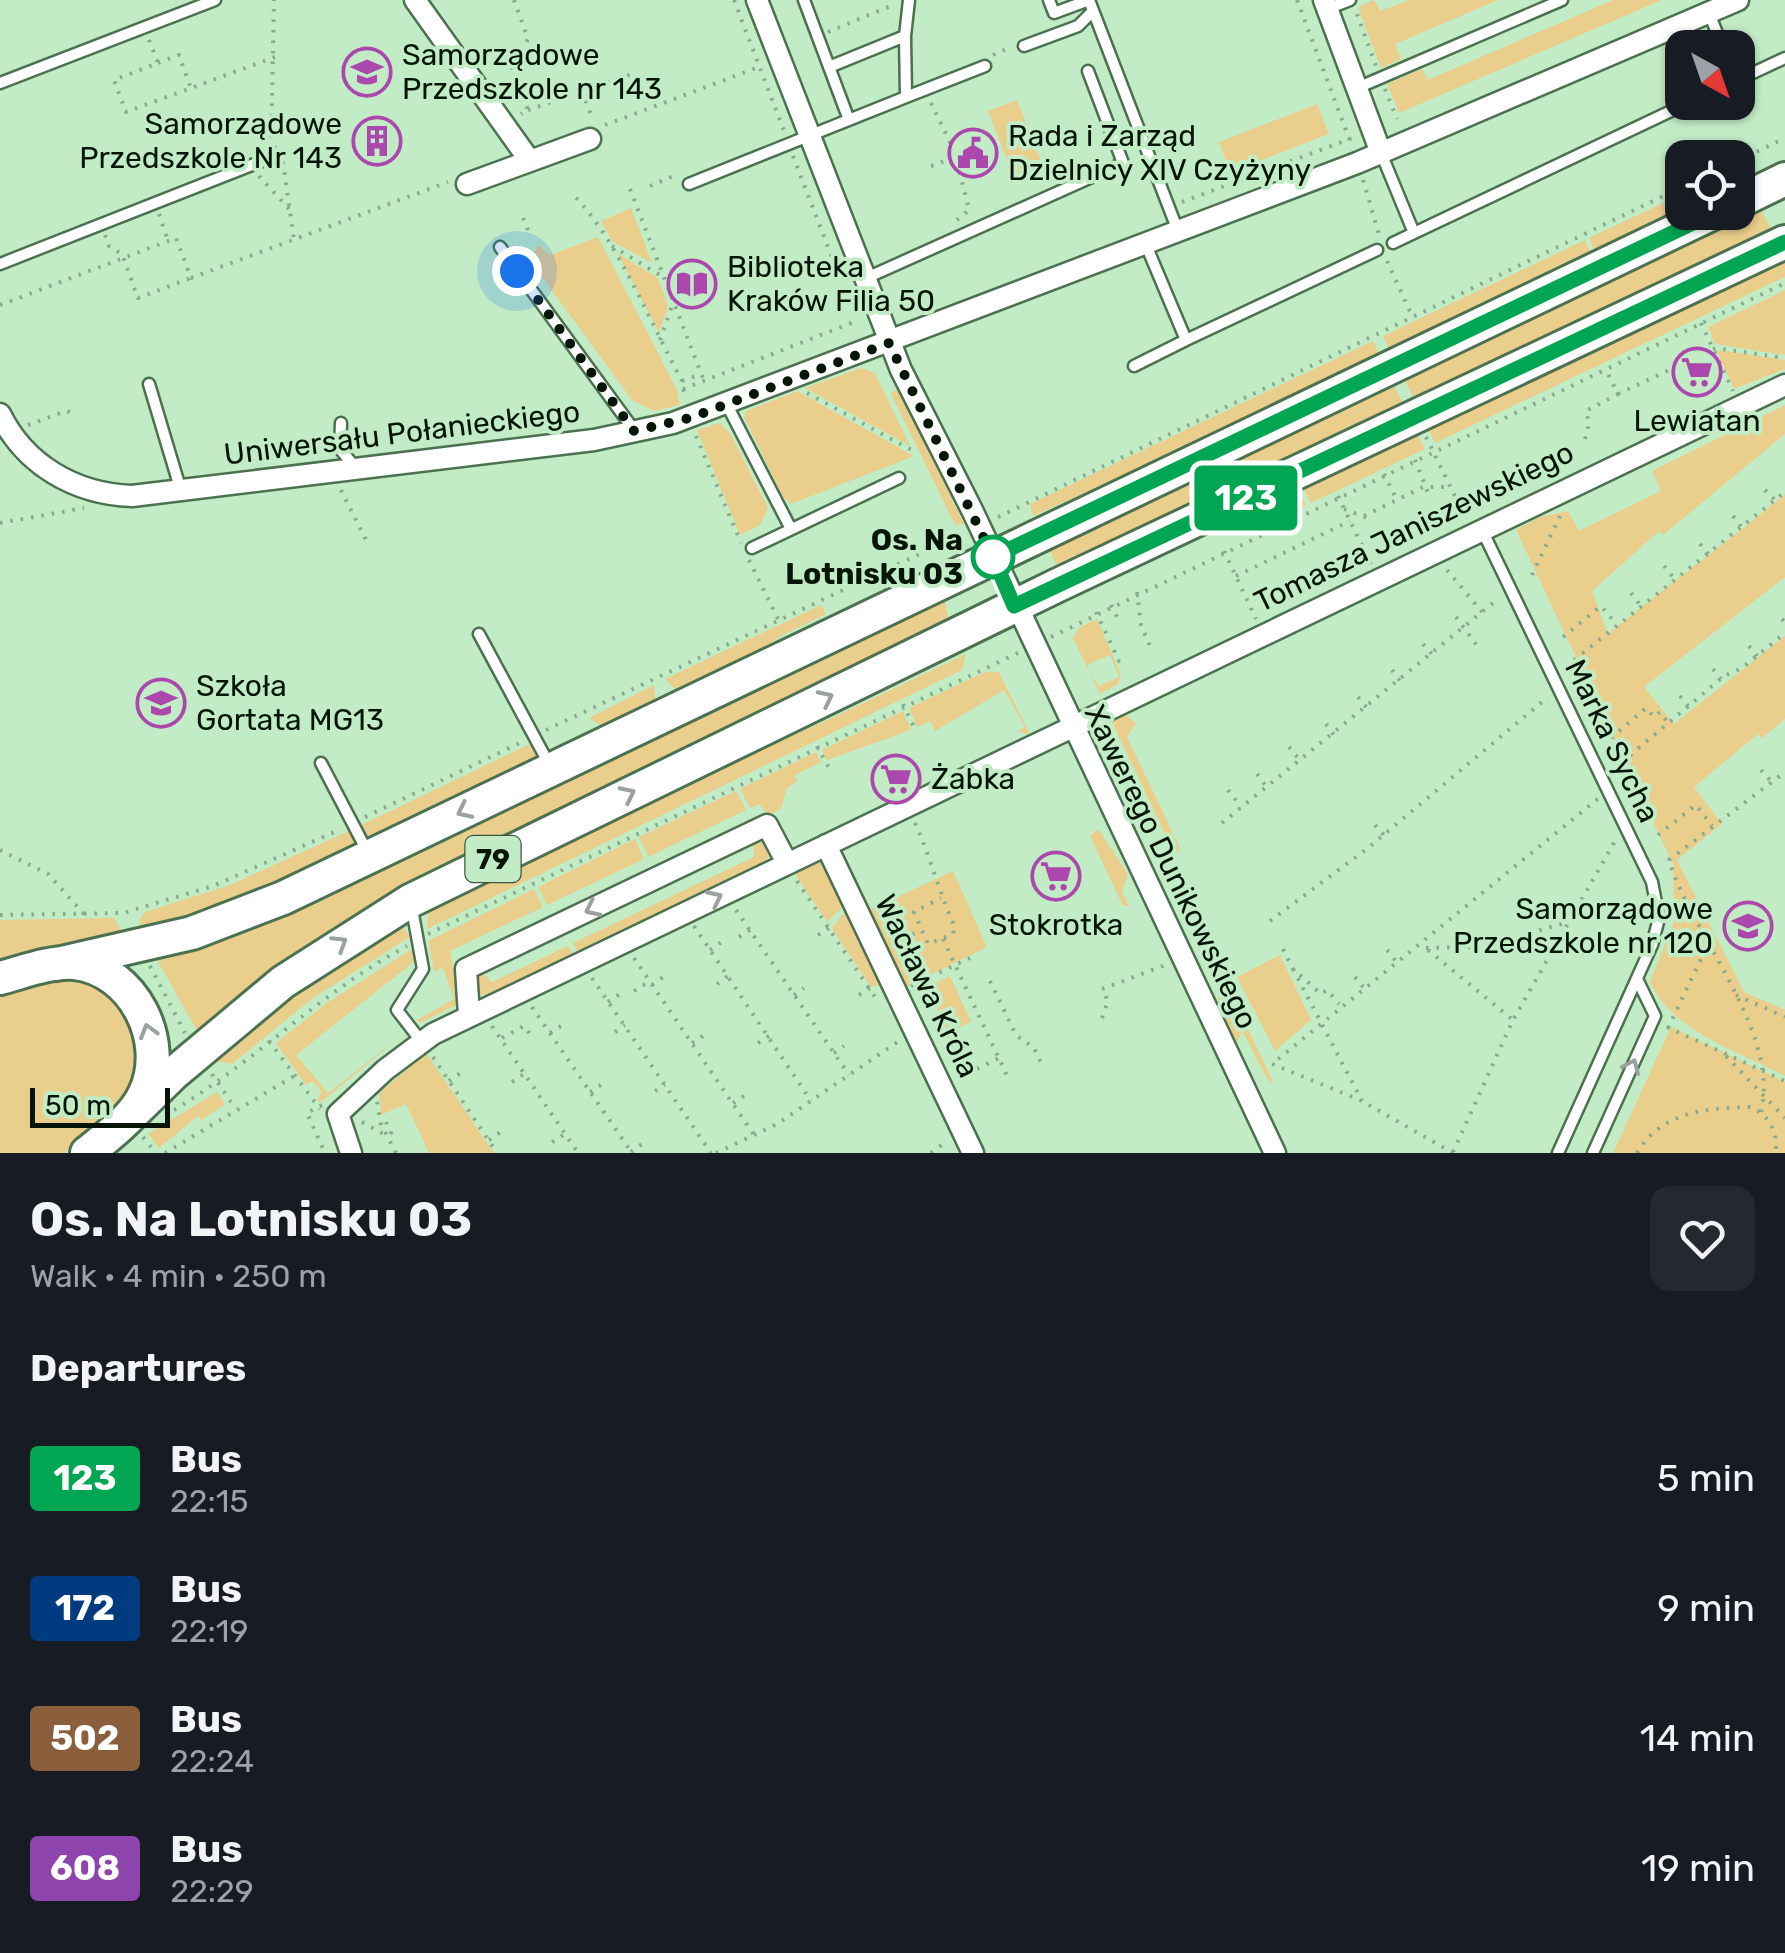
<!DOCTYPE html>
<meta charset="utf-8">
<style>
body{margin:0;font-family:Rubik,sans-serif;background:#242831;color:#f1f3f6;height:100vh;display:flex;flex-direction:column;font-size:38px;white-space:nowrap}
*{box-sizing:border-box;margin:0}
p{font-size:32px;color:#9ea1a6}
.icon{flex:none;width:55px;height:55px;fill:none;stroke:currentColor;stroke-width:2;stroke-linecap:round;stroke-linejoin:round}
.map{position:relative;height:1153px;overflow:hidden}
.details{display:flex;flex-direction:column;background:#171b24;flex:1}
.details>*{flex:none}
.badge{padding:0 20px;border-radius:8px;font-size:35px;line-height:65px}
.needle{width:65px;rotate:140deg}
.fabs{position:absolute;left:1665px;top:30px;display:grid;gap:20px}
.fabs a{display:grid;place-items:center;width:90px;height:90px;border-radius:20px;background:#171b24;box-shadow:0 2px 8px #0004;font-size:50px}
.scale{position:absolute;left:30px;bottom:25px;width:140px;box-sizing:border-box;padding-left:10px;border:5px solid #061508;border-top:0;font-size:28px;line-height:35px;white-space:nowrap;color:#061508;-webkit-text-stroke:8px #c2ecc6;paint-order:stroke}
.you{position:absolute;width:50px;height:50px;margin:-25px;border:8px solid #fff;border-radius:50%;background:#1a73e8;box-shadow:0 0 0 15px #1a73e833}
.map>.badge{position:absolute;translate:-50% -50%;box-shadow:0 0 0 5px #fff}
h2{padding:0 30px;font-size:38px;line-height:90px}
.round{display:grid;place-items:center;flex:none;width:105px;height:105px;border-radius:20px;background:#242831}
.summary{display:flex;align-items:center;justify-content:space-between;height:170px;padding:0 30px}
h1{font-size:48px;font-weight:700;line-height:75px}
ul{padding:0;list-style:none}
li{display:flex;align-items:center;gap:30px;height:130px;padding:0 30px}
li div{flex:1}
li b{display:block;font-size:38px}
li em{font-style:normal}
li .badge{min-width:110px;font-weight:700;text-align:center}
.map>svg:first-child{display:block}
.green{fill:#eace8c}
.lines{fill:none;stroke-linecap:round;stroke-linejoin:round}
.service-casing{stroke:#4c7150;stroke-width:15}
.minor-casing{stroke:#4c7150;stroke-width:25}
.primary-casing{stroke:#4c7150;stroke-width:38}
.path{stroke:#88aa8c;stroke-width:4;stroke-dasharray:2.5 8;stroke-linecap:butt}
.service{stroke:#fff;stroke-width:10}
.minor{stroke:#fff;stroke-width:20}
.primary{stroke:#fff;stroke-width:32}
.oneway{stroke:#9ba19c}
.line-casing{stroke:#fff;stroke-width:22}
.line{stroke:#00a651;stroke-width:15}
.walk{stroke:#061508;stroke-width:10;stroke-dasharray:0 18}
.stop-dot{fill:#fff;stroke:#00a651;stroke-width:5}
.labels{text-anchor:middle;stroke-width:8;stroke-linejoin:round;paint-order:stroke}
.shield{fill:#c2ecc6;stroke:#3e5641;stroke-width:2.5}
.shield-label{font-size:28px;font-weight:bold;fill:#061508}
.poi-label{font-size:30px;fill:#061508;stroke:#c2ecc6;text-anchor:start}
.street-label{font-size:30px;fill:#061508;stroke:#c2ecc6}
.stop-label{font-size:30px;font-weight:bold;fill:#061508;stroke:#c2ecc6;text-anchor:end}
</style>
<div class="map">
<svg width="1785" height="1153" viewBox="0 0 1785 1153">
<rect width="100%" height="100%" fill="#c2ecc6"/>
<!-- green -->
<path class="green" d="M 1374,0 L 1380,11 L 1410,0 L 1498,0 L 1395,44 L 1401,59 L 1381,68 L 1358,7 Z
M 1613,0 L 1662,0 L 1399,113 L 1387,84 L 1422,69 L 1428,80 Z
M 1017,100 L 1043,167 L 1014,178 L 988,111 Z
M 1317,104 L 1329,134 L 1230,172 L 1219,142 Z
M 1682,194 L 1679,213 L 1595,252 L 1589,238 Z
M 1758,204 L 1774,235 L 1417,406 L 1402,374 Z
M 631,208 L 652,263 L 612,241 L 601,221 Z
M 598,237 L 676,388 L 680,405 L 654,411 L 632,400 L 529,259 L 539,245 L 550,255 Z
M 1585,240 L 1591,254 L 1390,351 L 1383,336 Z
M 617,253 L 658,278 L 668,306 L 659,332 Z
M 1785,259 L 1785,277 L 1435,443 L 1428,428 Z
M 1785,290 L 1785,355 L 1715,344 L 1708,327 Z
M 1373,341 L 1380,355 L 1300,396 L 1033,516 L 1030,504 Z
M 1720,350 L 1785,360 L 1785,369 L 1734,389 L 1717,352 Z
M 861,368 L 875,373 L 910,446 L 805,388 Z
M 1391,379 L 1406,411 L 1060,573 L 1050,551 Z
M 898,388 L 964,524 L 955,525 L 891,394 Z
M 797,391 L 914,456 L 791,504 L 783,497 L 744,417 L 746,411 Z
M 1785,405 L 1785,434 L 1663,535 L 1659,531 L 1592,591 L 1608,634 C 1667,585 1727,543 1785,494 L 1785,577 L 1644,687 L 1674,724 L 1785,636 L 1785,719 L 1762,738 L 1758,734 L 1694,787 L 1722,824 L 1677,860 L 1744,992 L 1785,1010 L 1785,1076 C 1740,1052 1671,1031 1650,982 L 1674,922 L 1673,864 L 1516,530 L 1540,517 L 1568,511 L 1579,531 L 1661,491 L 1652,471 Z
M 720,423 L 730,433 L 768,508 L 760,525 L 740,535 L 697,430 Z
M 1418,435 L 1425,449 L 1311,503 L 1304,489 Z
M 1299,491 L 1306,505 L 1286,515 L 1279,501 L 1275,503 L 1281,518 L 1254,530 L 1238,522 L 1268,501 Z
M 943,592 L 948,617 L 774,704 L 201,1038 L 154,954 Z
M 821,605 L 826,614 L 781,636 L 736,666 L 677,691 L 665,679 Z
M 1097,619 L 1121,675 L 1118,684 L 1100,694 L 1090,673 L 1099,686 L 1119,677 L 1110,655 L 1089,664 L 1088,669 L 1073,638 L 1080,627 Z
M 966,654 L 962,670 L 427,929 L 429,908 L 711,768 L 819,724 Z
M 985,672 L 999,672 L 1030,735 L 1018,731 L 1025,727 L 1004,690 L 935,731 L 930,721 L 917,727 L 909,708 Z
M 654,685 L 655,701 L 603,727 L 589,718 Z
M 903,711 L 911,730 L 827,760 L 822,750 Z
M 1126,715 L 1136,724 L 1127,737 L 1181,850 L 1174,854 L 1112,722 Z
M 534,742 L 539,758 L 369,839 L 359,826 Z
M 816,752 L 821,762 L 795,775 L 797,781 L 787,788 L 781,809 L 769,815 L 759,804 L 750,808 L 740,789 Z
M 736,791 L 746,810 L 648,857 L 639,837 Z
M 1098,829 L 1128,874 L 1122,892 L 1129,906 L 1123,906 L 1090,836 Z
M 351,830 L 357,846 L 226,907 L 141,929 L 139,920 L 145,912 L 230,885 Z
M 635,839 L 644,859 L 547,905 L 538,887 Z
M 759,840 L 771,853 L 764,864 L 578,953 L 573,943 L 754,857 L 753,842 Z
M 821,861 L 848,902 L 827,922 L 795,874 Z
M 953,871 L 987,947 L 906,987 L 869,910 Z
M 534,889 L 543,907 L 450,951 L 460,1003 L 420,1023 L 417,1020 L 454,999 L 443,968 L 434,971 L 428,941 Z
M 850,905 L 888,986 L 870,986 L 832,928 Z
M 114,918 L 123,934 L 0,964 L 0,920 Z
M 402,925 L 410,937 L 313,998 L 232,1064 L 216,1061 L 326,971 Z
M 568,946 L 574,955 L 488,995 L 477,994 L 475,975 L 481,972 L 492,982 Z
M 412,949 L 415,961 L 296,1055 L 328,1093 L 406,1032 L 320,1103 L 317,1099 L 322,1093 L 313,1081 L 306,1085 L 276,1043 L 328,1002 Z
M 1280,955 L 1311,1020 L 1275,1051 L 1237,977 Z
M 950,976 L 971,1022 L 948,1033 L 927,987 Z
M 58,979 C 111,975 159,1037 132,1087 C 118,1114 86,1134 64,1153 L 0,1153 L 0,992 Z
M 1225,982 L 1272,1079 L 1270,1084 L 1242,1031 L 1236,1044 C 1226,1025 1208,1001 1225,982 Z
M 1671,1027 L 1785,1082 L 1785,1153 L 1613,1153 Z
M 426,1053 L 494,1153 L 429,1153 L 406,1104 L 381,1115 L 379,1093 Z
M 217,1092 L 225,1104 L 202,1120 L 198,1116 L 159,1148 L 148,1134 Z"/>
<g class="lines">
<!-- service casing -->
<g class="service-casing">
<path id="service" d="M 804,0 L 849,120
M 1049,0 L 1054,13 L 1089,0
M 1089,0 L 1178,231
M 1327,9 L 1350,0
M 1709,13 L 1723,48
M 905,36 L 909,0
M 1024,46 L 1078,26 L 1093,11
M 1738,80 L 1785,58
M 0,83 L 215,0
M 1357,88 L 1562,0
M 906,97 L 985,66
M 1381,153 L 1414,233 L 1690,102
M 689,184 L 906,97 L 905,36 L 829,67
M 1393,243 L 1414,233
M 1146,245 L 1186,340 L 1377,250
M 500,247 L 634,430
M 0,264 L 262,161
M 864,279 L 1123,163 L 1088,71
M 1134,366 L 1186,340
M 149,384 L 181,491
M 727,405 L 791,529
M 341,423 L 340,449 L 355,467
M 1482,530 L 1652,882 L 1659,918 L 1652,945 L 1558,1153
M 752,548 L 899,478
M 479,634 L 549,764
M 321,763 L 367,851
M 412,909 L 423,969 L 397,1010 L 421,1041
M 1593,1153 L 1655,1016 L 1637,979"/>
</g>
<!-- minor casing -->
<g class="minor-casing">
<path id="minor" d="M 415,0 L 530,161
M 757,0 L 901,370 L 972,510 L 1275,1153
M 1324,0 L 1381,153
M 467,184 L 590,139
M 0,414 C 25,465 75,494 132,496 L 594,440 L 673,423 L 1357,163 L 1738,0
M 826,845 L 973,1153
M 469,1015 L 466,969 L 767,825 L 787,863
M 351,1153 L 338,1114 L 385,1070 L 433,1034 L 1785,385"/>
</g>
<!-- primary casing -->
<g class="primary-casing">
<path id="primary" d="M 1738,202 L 1785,179
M 57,964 L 192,933 L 283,898 L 1715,212
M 0,978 C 23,972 51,961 75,963 C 134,970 169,1041 145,1093 C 134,1118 108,1136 87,1153
M 126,1120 L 173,1074 L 283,982 L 410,901 L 1058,585 L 1785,242"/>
</g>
<!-- path -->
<path class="path" d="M 514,0 L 528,39 L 512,68 L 528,110 L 521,114
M 734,0 L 784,131
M 1297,0 L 1350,141
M 1357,14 L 1376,66
M 828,32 L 893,5
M 149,40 L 158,63 L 114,80 L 126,112 L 275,57
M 993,55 L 1011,47
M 158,63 L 179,55 L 190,86
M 1385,89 L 1397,119
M 582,91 L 593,120
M 931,103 L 957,157
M 528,110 L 635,73
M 605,125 L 759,67
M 274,147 L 281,148 L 294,240
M 271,148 L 274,0
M 793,156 L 836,268
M 1738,161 L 1785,138
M 931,166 L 956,157 L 969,210 L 957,220
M 259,176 L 290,210
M 1363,180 L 1380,238
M 650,186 L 678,174
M 630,189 L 704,381
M 576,198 C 616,238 653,328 682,381 L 685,399
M 1182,202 L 1355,137
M 159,214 L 168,241
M 523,218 L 530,235
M 105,235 L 109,246 L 122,254 L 138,298 L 191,278
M 612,246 L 663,277
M 1387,261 L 1412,316
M 0,305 L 176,238 L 191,278 L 448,182
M 1701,323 L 1733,391
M 660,340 L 673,303
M 682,381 L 701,374
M 683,389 L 854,322
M 807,393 L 917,453
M 1618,394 L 1716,348 L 1785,358
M 28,425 L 66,411 L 76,414
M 696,436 L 741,543
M 1426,437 L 1456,498 L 1465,495
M 1585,439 L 1589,424 L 1586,411 L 1618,394 L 1605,368
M 1415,460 L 1428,493
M 1384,474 L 1397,500
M 341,490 L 368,544
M 1765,490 L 1775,500
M 1338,496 L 1371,564
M 1344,509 L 1373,520
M 1364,516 L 1423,487 L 1451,487
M 1733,516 L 1742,528
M 998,517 L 1682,187
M 0,523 L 84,508
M 1239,525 L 1254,537
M 1700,544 L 1709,555
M 1224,551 L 1256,619
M 749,560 L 778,619
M 1664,566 L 1673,577
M 1447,570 L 1482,612
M 1532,575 L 1560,516
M 1236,576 L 1350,521
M 1137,592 L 1141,625 L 1150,646
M 1631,593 L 1640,605
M 1111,605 L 1118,619
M 1096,612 L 1119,661 L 1127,657
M 1456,617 L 1478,647
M 1782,619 L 1785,622
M 1051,637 L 1785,283
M 1563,637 L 1601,606 L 1616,624
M 1423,644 L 1432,654
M 1749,646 L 1757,656
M 1574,660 L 1785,492
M 1713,669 L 1721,679
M 1392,670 L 1400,681
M 1680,696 L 1688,706
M 1358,697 L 1367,708
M 903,704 L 915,729
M 1326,724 L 1334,735
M 546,730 L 962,534
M 1611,738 L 1646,708 L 1654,717 L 1660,712 L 1668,723
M 817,746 L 829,768
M 1289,747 L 1299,759
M 1622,762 L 1724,676 L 1742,668 L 1785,633
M 1761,770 L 1770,780
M 1257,774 L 1266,786
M 1228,790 L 1241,807
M 365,817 L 524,741
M 915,823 C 931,858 939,893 955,927 L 953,934 L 928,944 L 914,912 L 941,898
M 1222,823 L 1498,599
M 1375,825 L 1384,835
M 1658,835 L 1696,805 L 1712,826
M 0,850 L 48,874 L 84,914
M 797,881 L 875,997
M 736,910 L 849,1075
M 0,915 L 123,913 L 213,886 L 339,830
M 1270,921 L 1368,848 L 1548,697
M 694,926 L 811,1101
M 428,934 L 1020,652
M 818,935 L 829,928
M 739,937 L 750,930
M 943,939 L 1009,1080
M 893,943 L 920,931
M 1426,948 L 1479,947 L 1569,922
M 1283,949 L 1293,969 L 1321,994 L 1327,990 L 1339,1004
M 710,950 L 725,940
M 1199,950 L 1213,943
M 1387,950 L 1395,960
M 1428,950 L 1513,1020
M 634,958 L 754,1135
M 150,966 L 185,1033
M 1293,969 L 1362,1101
M 1355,977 L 1363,987
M 592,978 L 711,1153
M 990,981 L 1016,1035 L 1034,1048 L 1042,1065
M 717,984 L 728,976
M 652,985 L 663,977
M 911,986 L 970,958
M 634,991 L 650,981
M 794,995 L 804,988
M 859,995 L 870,988
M 1736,995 L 1785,1017
M 608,1002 L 623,992
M 532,1007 L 632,1153
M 1102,1018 L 1108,1001 L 1102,989 L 1168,964
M 492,1026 L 578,1153
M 1667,1027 L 1785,1081
M 1668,1028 L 1709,942
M 615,1032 L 625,1025
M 550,1033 L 561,1026
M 502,1038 L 524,1026 L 533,1038
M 269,1041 L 320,1109
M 692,1043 L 703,1036
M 758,1043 L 769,1036
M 834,1053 L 844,1046
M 1726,1056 L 1785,1118
M 433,1057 L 497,1153
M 212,1074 L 235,1108
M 958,1078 L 999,1058
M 449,1081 L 462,1072
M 512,1082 L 524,1074
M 655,1091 L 665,1085
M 590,1092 L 601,1085
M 377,1102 L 381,1124 L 396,1153
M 733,1103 L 744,1096
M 322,1105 L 307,1113 L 325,1153
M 174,1110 C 256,1061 322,991 407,946
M 1761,1112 C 1781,1032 1691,934 1669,860 L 1785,772
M 362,1122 L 387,1136
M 386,1122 L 391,1133 L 387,1136
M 143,1137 L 156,1153
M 489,1140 L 502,1131
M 552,1142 L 565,1134
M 631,1152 L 642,1144
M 1453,1152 L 1513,1020 L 1615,841
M 165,1153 L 294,1076
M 716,1153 L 777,1124 L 899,1041
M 931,1153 L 947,1141
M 1453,1153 L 1362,1101 L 1272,1064 L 1599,798
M 1637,1153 C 1661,1112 1705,1108 1750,1107 C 1769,1114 1779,1133 1775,1153"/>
<!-- service -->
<use href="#service" class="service"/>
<!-- minor -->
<use href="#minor" class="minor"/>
<!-- primary -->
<use href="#primary" class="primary"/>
</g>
<!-- one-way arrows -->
<defs><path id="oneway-chevron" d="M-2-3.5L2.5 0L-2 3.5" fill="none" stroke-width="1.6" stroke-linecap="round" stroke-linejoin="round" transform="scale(2.5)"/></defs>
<g class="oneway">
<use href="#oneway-chevron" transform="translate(826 698) rotate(-26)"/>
<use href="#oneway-chevron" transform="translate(628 794) rotate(-26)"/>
<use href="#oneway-chevron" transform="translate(464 811) rotate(154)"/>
<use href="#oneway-chevron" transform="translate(715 898) rotate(-26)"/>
<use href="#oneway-chevron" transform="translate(592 909) rotate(154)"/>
<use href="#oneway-chevron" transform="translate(340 943) rotate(-32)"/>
<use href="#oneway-chevron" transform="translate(148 1031) rotate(-106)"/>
<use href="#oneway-chevron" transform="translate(1632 1066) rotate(-66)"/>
</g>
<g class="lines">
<!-- line casing -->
<g class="line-casing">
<path id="line" d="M 1716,212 L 993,557 L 1014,606 L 1785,242"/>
</g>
<!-- line -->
<use href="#line" class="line"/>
<!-- walk -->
<path class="walk" d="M 517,271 L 634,431 L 690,418 L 889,343 L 993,557"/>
</g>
<!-- icons -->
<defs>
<g id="school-ring" transform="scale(2.5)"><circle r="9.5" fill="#c2ecc6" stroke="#ab47ad" stroke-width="1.5"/><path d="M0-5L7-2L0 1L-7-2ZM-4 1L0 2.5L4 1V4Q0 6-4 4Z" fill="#ab47ad"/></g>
<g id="building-ring" transform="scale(2.5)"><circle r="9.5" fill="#c2ecc6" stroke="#ab47ad" stroke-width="1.5"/><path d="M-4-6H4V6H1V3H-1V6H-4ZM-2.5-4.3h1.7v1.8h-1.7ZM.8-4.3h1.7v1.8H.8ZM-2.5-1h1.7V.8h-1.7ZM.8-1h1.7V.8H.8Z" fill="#ab47ad"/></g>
<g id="civic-ring" transform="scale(2.5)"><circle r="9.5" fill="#c2ecc6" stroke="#ab47ad" stroke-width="1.5"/><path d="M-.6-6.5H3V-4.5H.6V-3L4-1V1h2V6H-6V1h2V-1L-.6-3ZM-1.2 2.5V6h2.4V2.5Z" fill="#ab47ad"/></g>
<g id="library-ring" transform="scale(2.5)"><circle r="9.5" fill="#c2ecc6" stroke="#ab47ad" stroke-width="1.5"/><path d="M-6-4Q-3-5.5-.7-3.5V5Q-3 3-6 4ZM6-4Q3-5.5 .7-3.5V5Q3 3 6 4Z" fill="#ab47ad"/></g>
<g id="supermarket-ring" transform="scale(2.5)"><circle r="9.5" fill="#c2ecc6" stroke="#ab47ad" stroke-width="1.5"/><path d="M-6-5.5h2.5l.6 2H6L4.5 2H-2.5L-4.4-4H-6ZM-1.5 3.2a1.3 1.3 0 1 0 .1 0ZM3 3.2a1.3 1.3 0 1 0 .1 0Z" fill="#ab47ad"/></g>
</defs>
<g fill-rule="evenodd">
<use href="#school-ring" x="367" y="72"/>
<use href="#building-ring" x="377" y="141"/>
<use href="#civic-ring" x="973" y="153"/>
<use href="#library-ring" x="692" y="284"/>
<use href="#supermarket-ring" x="1697" y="372"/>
<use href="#school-ring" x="161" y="703"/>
<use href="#supermarket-ring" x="896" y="779"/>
<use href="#supermarket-ring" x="1056" y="876"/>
<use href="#school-ring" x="1748" y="926"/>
</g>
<!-- markers -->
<circle class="stop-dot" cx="993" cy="557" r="20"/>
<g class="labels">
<!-- shield labels -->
<rect class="shield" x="465.5" y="836" width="55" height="46" rx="8"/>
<g class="shield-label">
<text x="493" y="869">79</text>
</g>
<!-- poi labels -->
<g class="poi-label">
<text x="402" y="65">Samorządowe<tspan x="402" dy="34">Przedszkole nr 143</tspan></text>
<text x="342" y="134" text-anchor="end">Samorządowe<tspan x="342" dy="34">Przedszkole Nr 143</tspan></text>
<text x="1008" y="146">Rada i Zarząd<tspan x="1008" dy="34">Dzielnicy XIV Czyżyny</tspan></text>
<text x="727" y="277">Biblioteka<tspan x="727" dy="34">Kraków Filia 50</tspan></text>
<text x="1697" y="431" text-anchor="middle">Lewiatan</text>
<text x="196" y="696">Szkoła<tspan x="196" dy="34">Gortata MG13</tspan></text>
<text x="931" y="789">Żabka</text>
<text x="1713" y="919" text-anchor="end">Samorządowe<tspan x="1713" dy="34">Przedszkole nr 120</tspan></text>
<text x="1056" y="935" text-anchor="middle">Stokrotka</text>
</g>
<!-- street labels -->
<g class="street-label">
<text transform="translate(402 433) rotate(-7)" y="10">Uniwersału Połanieckiego</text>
<text transform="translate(1414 527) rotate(-26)" y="10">Tomasza Janiszewskiego</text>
<text transform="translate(1612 741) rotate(64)" y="10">Marka Sycha</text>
<text transform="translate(1171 867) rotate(64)" y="10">Xawerego Dunikowskiego</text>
<text transform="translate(927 986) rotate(64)" y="10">Wacława Króla</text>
</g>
<!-- stop labels -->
<g class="stop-label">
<text x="963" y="550">Os. Na<tspan x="963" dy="34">Lotnisku 03</tspan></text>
</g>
</g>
</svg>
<div class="fabs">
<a><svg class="needle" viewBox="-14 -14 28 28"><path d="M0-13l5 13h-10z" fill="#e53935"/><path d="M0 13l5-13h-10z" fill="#9ea1a6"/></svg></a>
<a><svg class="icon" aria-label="locate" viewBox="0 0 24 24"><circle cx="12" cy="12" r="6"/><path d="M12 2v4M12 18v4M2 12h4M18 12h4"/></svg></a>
</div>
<div class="scale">50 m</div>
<div class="you" style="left:517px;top:271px"></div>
<b class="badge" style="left:1246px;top:498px;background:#00a651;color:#fff">123</b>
</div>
<section class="details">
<div class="summary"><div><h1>Os. Na Lotnisku 03</h1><p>Walk · 4 min · 250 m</p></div><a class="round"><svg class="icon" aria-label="heart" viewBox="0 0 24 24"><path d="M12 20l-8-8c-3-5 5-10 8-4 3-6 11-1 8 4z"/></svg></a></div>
<h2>Departures</h2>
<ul>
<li><span class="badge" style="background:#00a651;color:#fff">123</span><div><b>Bus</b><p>22:15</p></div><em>5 min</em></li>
<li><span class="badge" style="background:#003b80;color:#fff">172</span><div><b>Bus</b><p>22:19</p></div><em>9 min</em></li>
<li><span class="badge" style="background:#8b5e3c;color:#fff">502</span><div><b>Bus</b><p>22:24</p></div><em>14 min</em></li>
<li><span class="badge" style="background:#8e44ad;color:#fff">608</span><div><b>Bus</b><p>22:29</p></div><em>19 min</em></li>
</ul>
</section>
